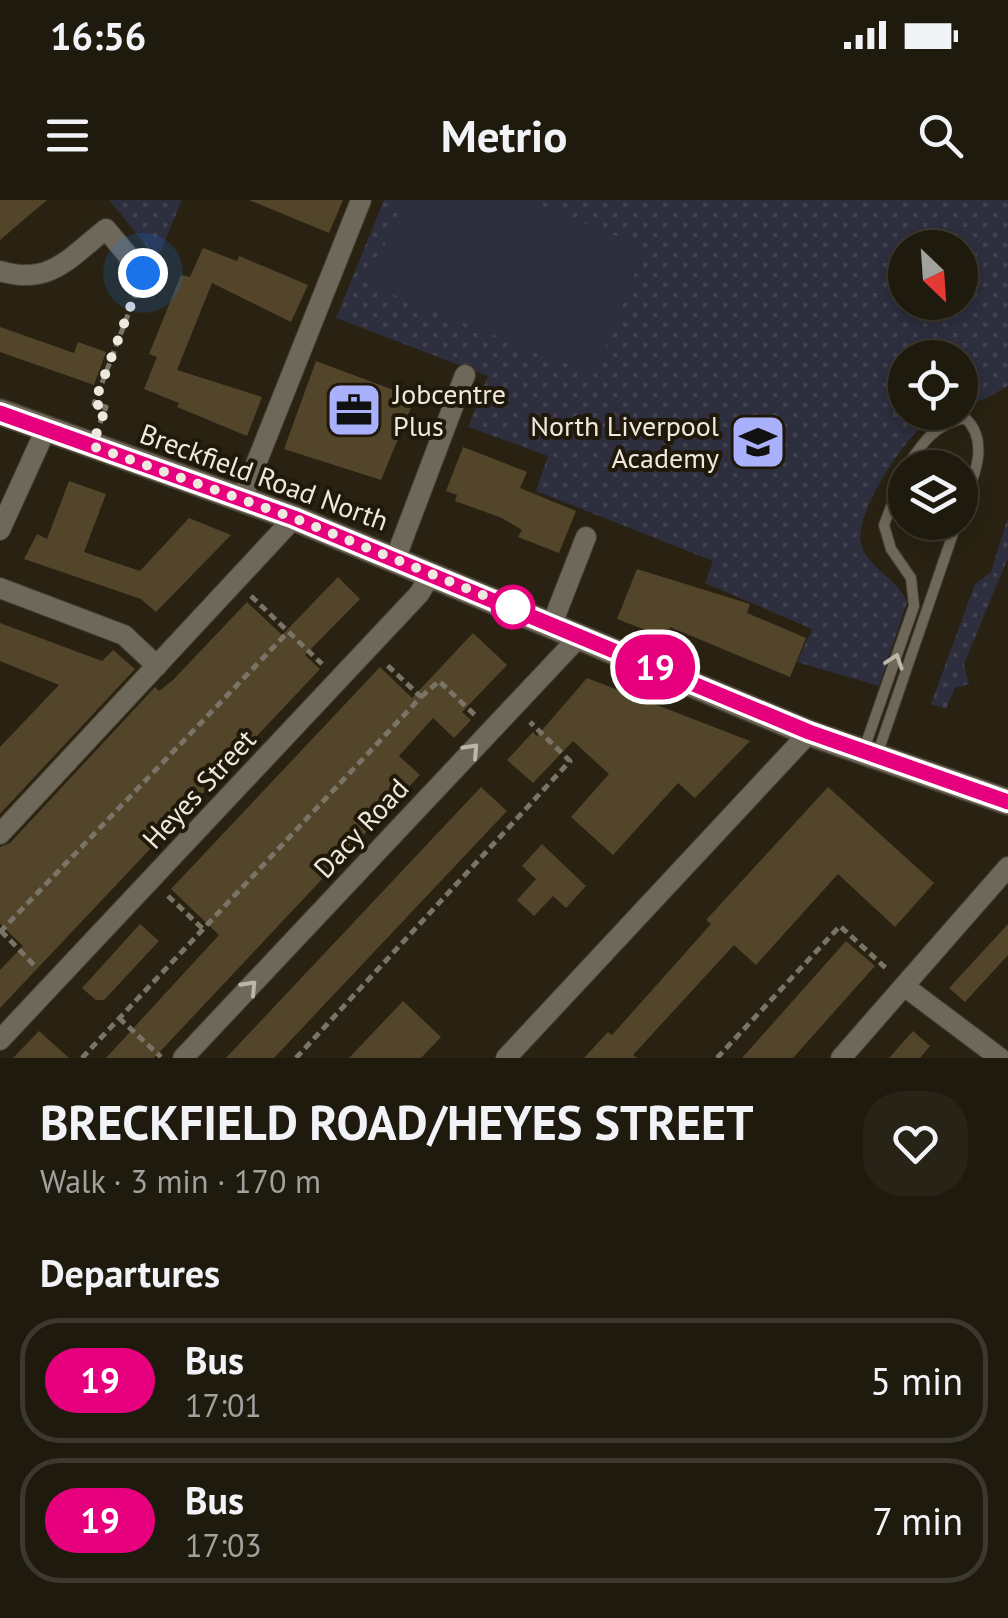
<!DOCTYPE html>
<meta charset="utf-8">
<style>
body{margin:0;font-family:"PT Sans",sans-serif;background:#272317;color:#f1f3f6;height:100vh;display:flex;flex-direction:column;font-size:38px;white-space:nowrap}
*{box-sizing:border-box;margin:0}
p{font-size:32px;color:#a1a19e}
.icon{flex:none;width:55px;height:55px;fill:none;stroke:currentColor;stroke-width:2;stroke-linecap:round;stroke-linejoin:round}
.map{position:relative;height:858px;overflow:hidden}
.sheet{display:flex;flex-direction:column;background:#1f1a0e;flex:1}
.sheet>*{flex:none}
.badge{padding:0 20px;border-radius:32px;font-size:35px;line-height:65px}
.needle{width:65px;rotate:155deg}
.controls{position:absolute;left:888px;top:30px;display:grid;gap:20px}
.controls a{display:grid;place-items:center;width:90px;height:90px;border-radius:50%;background:#1f1a0e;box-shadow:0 5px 15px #0003,0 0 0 2px #3c382e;font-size:50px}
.you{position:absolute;width:50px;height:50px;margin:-25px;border:8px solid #fff;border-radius:50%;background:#1a73e8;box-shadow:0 0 0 15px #1a73e833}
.map>.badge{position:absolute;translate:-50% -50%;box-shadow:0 0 0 5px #fff}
h2{padding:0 40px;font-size:38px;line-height:90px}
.round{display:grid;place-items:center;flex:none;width:105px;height:105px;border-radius:40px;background:#272317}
.overview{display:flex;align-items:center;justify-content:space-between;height:170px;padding:0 40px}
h1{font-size:48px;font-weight:700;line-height:75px}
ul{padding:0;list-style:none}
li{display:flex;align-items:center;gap:30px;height:125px;margin:0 20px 15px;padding:0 20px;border:5px solid #3c382e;border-radius:40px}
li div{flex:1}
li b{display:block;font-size:38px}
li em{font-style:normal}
li .badge{min-width:110px;font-weight:700;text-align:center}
.status{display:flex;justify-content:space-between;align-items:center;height:70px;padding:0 50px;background:#1f1a0e;direction:ltr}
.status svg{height:28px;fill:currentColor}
header{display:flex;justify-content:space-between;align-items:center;height:130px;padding:0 40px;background:#1f1a0e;font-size:45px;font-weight:700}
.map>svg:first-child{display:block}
.grass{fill:url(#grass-dots);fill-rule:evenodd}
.garden{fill:#2d2e3e}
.building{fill:#524529}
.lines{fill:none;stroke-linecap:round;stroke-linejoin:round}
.service-casing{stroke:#453e2f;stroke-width:12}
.minor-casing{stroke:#453e2f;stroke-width:22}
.tertiary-casing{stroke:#453e2f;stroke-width:28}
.path{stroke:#7a7467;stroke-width:5;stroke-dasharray:8 5;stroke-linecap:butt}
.service{stroke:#6e685b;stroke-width:10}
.minor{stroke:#6e685b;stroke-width:20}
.tertiary{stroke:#6e685b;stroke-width:25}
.oneway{stroke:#bbb5aa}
.line-casing{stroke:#fff;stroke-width:22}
.line{stroke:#e6007e;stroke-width:15}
.walk{stroke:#eee9df;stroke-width:10;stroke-dasharray:0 18}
.stop-dot{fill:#fff;stroke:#e6007e;stroke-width:5}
.labels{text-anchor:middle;stroke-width:8;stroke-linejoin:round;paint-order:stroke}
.poi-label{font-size:28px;fill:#eee9df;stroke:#201909;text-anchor:start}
.street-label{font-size:28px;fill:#eee9df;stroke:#201909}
</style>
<div class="status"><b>16:56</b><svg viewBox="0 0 49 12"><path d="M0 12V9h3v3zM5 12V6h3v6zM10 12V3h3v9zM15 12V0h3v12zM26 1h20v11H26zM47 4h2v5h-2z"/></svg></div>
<header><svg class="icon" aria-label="menu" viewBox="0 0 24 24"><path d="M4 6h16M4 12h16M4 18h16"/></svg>Metrio<svg class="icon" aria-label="search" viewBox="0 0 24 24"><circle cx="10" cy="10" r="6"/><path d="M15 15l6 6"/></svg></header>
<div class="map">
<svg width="1008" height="858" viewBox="0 0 1008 858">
<defs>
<pattern id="grass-dots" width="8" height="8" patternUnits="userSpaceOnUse" patternTransform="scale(2.5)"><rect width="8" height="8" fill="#2d2e3e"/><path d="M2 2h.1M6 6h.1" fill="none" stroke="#424250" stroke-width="1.8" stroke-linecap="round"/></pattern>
</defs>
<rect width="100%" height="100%" fill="#292212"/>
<!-- grass -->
<path class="grass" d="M 109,0 L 182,0 L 157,59 Z
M 384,0 L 1008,0 L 1008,186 L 985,199 L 960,205 L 960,158 L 905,158 L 905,212 L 936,213 C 909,231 850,316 862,347 C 871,370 898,379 907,402 L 879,486 L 797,462 L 812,429 L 705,383 L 713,361 L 536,291 L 548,256 L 468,227 L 488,176 L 336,118 ZM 905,48 L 960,48 L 960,102 L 905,102 Z
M 1008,317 L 1008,358 L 964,464 L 969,484 L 955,488 L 946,509 L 931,504 L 975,384 L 991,372 Z"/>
<!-- garden -->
<path class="garden" d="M 403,0 L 527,0 L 645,48 L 594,175 L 369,85 Z"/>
<!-- building -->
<path class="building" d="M 0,0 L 47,0 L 0,40 Z
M 249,0 L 343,0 L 329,33 Z
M 203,48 L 237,61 L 239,56 L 308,85 L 291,122 L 212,83 L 177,170 L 262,197 L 247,236 L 177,207 L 179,203 L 144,189 L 157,157 L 149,154 L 181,75 L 190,77 Z
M 0,127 L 74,153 L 78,142 L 106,152 L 94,185 L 0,152 Z
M 316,161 L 415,198 L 381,280 L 284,249 Z
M 463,247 L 527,272 L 520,288 L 576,311 L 559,353 L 518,337 L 522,330 L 502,318 L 455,301 L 457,295 L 446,291 Z
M 69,281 L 106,294 L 84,352 L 140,371 L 189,318 L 231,335 L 156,412 L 141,399 L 24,359 L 37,334 L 47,339 Z
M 637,369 L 750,404 L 747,413 L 806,438 L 790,477 L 670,427 L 666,438 L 617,419 Z
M 338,377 L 360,399 L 305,455 L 320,469 L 0,808 L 0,770 L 23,746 L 0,724 L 0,647 L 10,643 L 155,487 L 159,491 L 173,480 L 247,402 L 282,435 Z
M 0,423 L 102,461 L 113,450 L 135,469 L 0,614 L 0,547 L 59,485 L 0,461 Z
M 473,433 L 507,465 L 462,512 L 471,520 L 454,538 L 433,518 L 399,556 L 420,575 L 154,858 L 106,858 L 219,735 L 171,689 L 380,467 L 412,498 Z
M 587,478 L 750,541 L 695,598 L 678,583 L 613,655 L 571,617 L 609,574 L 573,541 L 533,583 L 507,560 L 533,532 L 537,536 Z
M 481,587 L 507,611 L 472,648 L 274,858 L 226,858 Z
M 828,587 L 934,683 L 895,727 L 838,674 L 756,765 L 734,745 L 633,855 L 637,858 L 584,858 L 608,832 L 612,835 L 711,724 L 706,720 Z
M 542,644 L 586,686 L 566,708 L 553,696 L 534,716 L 517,700 L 536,679 L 522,666 Z
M 140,724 L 159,741 L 104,800 L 96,800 L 82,788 Z
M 1008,724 L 1008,755 L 965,802 L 949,788 Z
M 846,741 L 875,766 L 793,858 L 742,858 Z
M 403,801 L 441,837 L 421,858 L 349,858 Z
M 39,831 L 69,858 L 13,858 Z
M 913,831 L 930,846 L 920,858 L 889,858 Z"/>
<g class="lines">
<!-- service casing -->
<g class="service-casing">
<path id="service" d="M 906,268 C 922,243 935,224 965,218 C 993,243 970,285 960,315
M 863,552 L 914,406 L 911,378 L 891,349 L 884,325 L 905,270
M 876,558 L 957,322"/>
</g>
<!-- minor casing -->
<g class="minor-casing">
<path id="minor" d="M 0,71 C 50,86 69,58 106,29 L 135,64
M 242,299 L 361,0
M 0,330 L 46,229
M 396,357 L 465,175
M 0,388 L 124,435 L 157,466
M 552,424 L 586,337
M 0,634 L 294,318
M 904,786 L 1000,858
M 0,840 L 419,394 L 432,373
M 183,858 L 580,436
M 506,858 L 809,533
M 841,858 L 1008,667"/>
</g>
<!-- tertiary casing -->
<g class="tertiary-casing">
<path id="tertiary" d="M 0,212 L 294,318 L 809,533 L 1008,602"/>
</g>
<!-- path -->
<path class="path" d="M 100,223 L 106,207 L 94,204 L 140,83
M 251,396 L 322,464
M 421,497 L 439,481 L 477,517
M 168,696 L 203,729
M 1,731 L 37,768
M 0,732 L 288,432
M 119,818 L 161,857
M 82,858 L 421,497 L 386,464
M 296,858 L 570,561 L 530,522
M 717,858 L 840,726 L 889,771"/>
<!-- service -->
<use href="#service" class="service"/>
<!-- minor -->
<use href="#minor" class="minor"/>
<!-- tertiary -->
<use href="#tertiary" class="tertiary"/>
</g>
<!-- one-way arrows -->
<defs><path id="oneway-chevron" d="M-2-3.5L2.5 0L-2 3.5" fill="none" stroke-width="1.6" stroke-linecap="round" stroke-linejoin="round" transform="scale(2.5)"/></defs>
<g class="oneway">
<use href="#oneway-chevron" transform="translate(895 461) rotate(-71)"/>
<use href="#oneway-chevron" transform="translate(472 550) rotate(-47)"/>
<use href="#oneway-chevron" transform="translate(250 787) rotate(-47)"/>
</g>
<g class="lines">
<!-- line casing -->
<g class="line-casing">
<path id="line" d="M 0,213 L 294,318 L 809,532 L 1008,602"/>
</g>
<!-- line -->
<use href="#line" class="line"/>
<!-- walk -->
<path class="walk" d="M 143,73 L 94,204 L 106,207 L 92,246 L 294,318 L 522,411 L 513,407"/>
</g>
<!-- icons -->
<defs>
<g id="office-square" transform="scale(2.875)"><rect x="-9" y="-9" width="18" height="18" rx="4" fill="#a9b0fc" stroke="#201909"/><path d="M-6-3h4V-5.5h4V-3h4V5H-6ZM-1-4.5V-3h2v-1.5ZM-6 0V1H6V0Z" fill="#111"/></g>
<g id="school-square" transform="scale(2.875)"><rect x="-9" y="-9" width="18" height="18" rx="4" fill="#a9b0fc" stroke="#201909"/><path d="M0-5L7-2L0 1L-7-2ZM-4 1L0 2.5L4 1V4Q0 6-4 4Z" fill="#111"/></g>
</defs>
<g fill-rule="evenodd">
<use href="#office-square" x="354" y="210"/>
<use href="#school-square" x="758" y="242"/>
</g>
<!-- markers -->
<circle class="stop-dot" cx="513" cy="407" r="20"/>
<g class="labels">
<!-- poi labels -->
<g class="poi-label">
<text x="393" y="204">Jobcentre<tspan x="393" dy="32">Plus</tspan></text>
<text x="719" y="236" text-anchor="end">North Liverpool<tspan x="719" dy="32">Academy</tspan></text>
</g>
<!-- street labels -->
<g class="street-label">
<text transform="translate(264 277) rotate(20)" y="10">Breckfield Road North</text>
<text transform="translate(199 589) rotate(-47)" y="10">Heyes Street</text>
<text transform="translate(361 628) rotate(-47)" y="10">Dacy Road</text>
</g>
</g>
</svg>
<div class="controls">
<a><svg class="needle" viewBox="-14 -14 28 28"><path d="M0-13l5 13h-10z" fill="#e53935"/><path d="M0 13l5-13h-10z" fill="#a1a19e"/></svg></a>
<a><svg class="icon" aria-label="locate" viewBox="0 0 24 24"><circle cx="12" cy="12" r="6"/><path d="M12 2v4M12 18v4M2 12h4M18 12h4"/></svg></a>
<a><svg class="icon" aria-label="layers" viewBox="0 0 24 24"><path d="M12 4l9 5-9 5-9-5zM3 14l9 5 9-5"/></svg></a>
</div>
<div class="you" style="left:143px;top:73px"></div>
<b class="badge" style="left:655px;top:467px;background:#e6007e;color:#fff">19</b>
</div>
<section class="sheet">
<div class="overview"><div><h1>BRECKFIELD ROAD/HEYES STREET</h1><p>Walk · 3 min · 170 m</p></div><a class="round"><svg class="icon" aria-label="heart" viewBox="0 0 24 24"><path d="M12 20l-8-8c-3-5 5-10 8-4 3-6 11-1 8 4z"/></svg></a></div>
<h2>Departures</h2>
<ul>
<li><span class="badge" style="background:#e6007e;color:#fff">19</span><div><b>Bus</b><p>17:01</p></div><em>5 min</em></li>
<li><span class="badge" style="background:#e6007e;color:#fff">19</span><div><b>Bus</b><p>17:03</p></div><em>7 min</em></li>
</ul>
</section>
